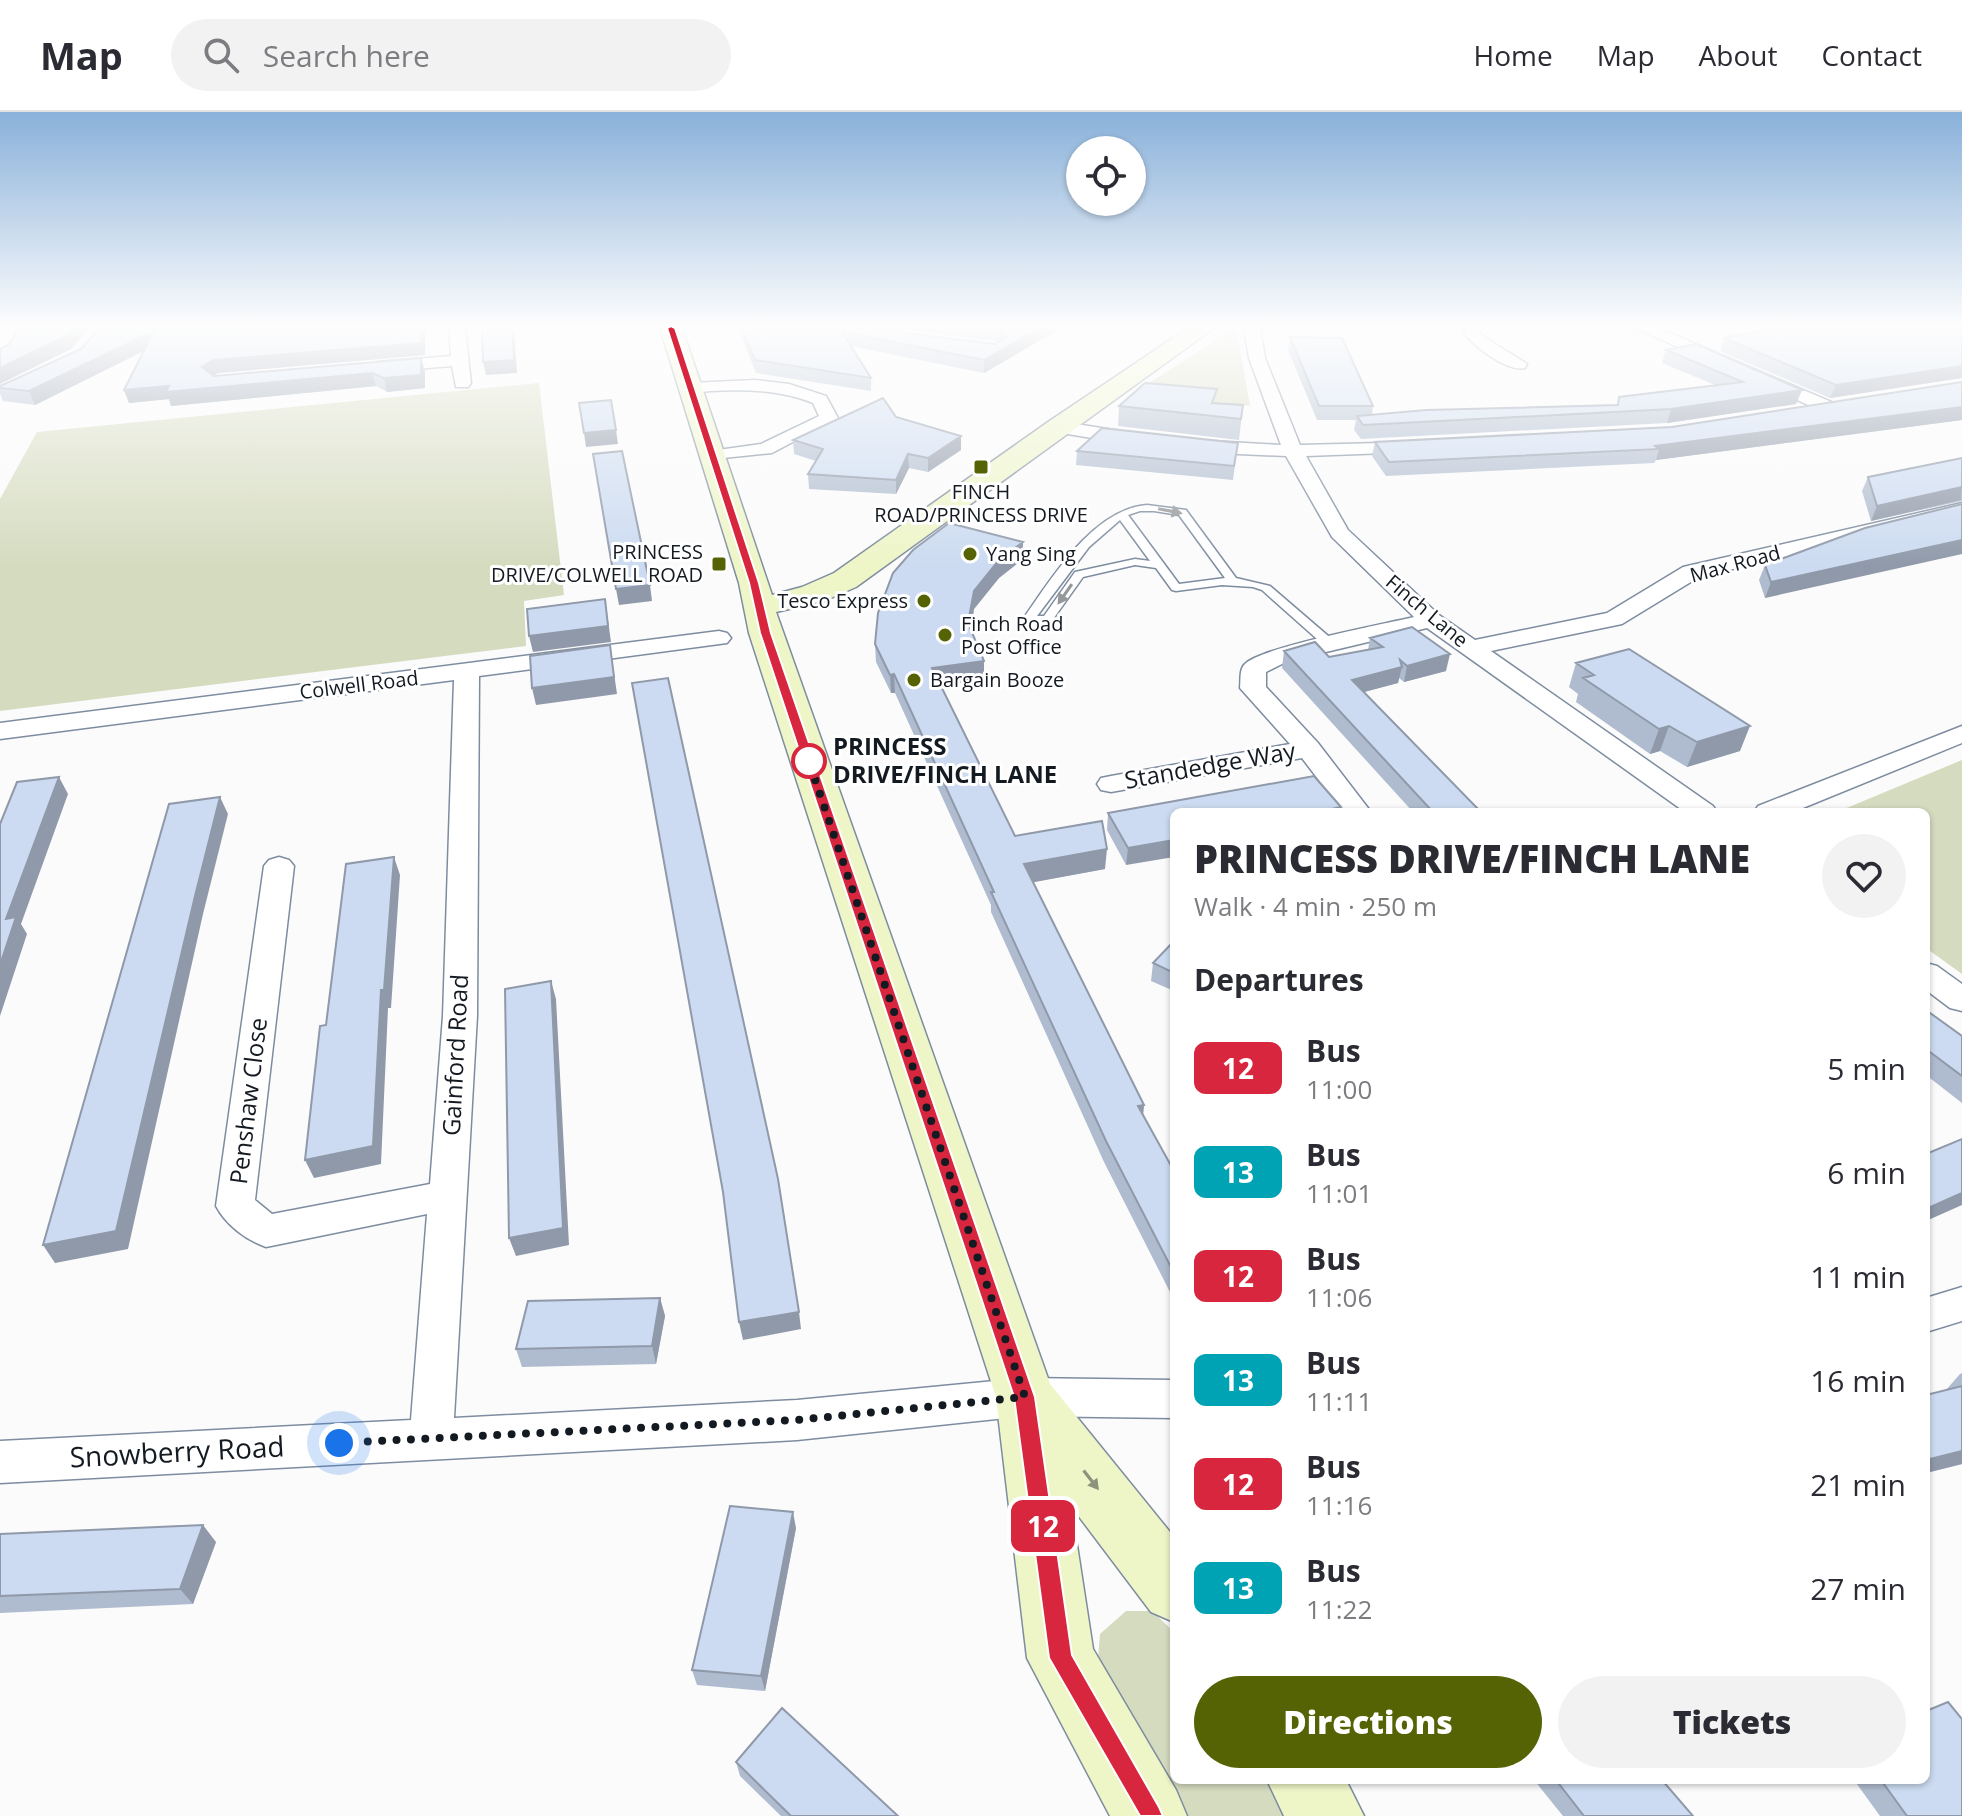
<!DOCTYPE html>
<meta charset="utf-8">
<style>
body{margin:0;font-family:"Open Sans",sans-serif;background:#f2f2f3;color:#2b2b33;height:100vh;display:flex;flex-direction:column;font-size:30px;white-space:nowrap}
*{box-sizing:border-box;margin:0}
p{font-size:26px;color:#7c7c81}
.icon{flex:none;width:44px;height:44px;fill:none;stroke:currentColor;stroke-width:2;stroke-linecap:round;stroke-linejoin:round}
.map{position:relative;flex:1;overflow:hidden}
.sheet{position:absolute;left:1170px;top:696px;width:760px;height:976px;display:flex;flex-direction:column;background:#fff;border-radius:12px;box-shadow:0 2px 6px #0004}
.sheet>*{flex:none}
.badge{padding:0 16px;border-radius:12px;font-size:28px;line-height:52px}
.fabs{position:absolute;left:1066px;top:24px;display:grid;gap:16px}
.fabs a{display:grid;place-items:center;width:80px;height:80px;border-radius:50%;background:#fff;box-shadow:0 2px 6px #0004;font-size:40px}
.you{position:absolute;width:40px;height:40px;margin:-20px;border:6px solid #fff;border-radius:50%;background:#1a73e8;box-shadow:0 0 0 12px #1a73e833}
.map>.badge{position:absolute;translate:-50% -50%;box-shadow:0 0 0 4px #fff}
h2{padding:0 24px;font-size:30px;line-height:72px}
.round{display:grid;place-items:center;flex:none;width:84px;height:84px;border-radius:42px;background:#f2f2f3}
.head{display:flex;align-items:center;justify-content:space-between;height:136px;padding:0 24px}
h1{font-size:38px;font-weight:800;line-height:60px}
.primary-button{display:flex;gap:16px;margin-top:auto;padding:16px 24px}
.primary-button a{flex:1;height:92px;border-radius:48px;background:#566304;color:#fff;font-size:32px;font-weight:800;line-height:92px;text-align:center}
.primary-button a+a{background:#f2f2f3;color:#2b2b33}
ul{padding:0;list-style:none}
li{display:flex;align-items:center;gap:24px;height:104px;padding:0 24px}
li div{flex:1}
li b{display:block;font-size:30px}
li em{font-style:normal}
li .badge{min-width:88px;font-weight:700;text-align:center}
header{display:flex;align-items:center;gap:48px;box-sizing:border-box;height:112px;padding:0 40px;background:#fff;border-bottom:2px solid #e1e1e2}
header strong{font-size:38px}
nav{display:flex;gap:44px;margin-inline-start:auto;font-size:28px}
.search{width:560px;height:72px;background:#f2f2f3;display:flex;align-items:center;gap:20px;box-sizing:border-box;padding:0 28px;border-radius:44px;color:#7c7c81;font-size:30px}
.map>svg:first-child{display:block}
.green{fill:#d5dbbf}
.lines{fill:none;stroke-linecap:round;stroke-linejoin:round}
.lane-casing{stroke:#7e8ca0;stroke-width:3}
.street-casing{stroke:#7e8ca0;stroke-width:3}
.secondary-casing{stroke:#7e8ca0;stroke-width:3}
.lane{fill:#fff;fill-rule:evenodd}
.street{fill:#fff;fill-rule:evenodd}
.secondary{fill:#eef5c7;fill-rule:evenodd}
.wall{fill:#afbccf}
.shaded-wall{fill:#8f99a9}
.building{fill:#ccdbf1;stroke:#8f99a9;stroke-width:2}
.oneway{fill:#95989b}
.oneway2{fill:#8c927c}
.line{fill:#d7263d;stroke:#fff;stroke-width:2}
.walk{stroke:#141a21;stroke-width:8;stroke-dasharray:0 14.4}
.poi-dot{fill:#566304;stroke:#fff;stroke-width:3}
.stop-dot{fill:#fff;stroke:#d7263d;stroke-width:4}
.labels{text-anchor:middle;stroke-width:6;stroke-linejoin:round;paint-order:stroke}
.far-poi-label{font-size:20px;fill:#141a21;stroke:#fff;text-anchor:start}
.far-street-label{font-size:20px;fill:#141a21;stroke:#fff}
.stop-label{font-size:24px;font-weight:bold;fill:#141a21;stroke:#fff;text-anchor:start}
.street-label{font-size:24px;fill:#141a21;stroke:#fff}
.near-street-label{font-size:28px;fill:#141a21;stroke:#fff}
</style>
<header>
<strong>Map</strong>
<div class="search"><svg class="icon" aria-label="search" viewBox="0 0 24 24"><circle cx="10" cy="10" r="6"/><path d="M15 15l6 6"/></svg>Search here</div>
<nav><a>Home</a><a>Map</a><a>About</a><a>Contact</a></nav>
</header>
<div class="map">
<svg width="1962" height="1704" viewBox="0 0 1962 1704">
<rect width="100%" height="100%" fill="#fbfbfb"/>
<!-- green -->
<path class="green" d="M 1236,216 L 1250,294 L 1130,283 Z
M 539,271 L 564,483 L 524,489 L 526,534 L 0,599 L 0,387 L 37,320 Z
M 1962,648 L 1962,862 L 1926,836 L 1926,700 L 1837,700 Z
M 1126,1499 L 1152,1499 L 1174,1520 L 1174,1668 L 1280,1668 L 1303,1704 L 1182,1704 L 1097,1559 L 1100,1522 Z"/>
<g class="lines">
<!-- lane casing -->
<g class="lane-casing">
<path id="lane" d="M 1147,393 L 1186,398 L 1236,466 L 1270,474 L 1334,529 L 1334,535 L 1326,535 L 1262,478 L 1253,475 L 1222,473 L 1176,479 L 1172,478 L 1156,456 L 1135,453 L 1083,465 L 1051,510 L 1025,509 L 1023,507 C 1052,466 1093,397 1147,393 ZM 1154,399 L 1179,403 L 1225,466 L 1179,472 L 1128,403 L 1140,399 ZM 1120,408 L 1150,449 L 1135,447 L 1075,460 L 1044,504 L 1037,504 L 1089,435 Z"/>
</g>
<!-- street casing -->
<g class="street-casing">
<path id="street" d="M 449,216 L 465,216 L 471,271 L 468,275 L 456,275 L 452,254 L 378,260 L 369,255 L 378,250 L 451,244 Z
M 1244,216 L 1260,216 L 1265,246 L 1300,333 L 1422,330 L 1425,334 L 1422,338 L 1415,340 L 1306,344 L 1348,418 L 1439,503 L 1475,528 L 1607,501 L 1683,455 L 1962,391 L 1962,403 L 1699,465 L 1622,512 L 1491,539 L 1713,694 L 1717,700 L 1685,700 L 1427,516 L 1288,549 L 1266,560 L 1266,575 L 1318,631 L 1371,700 L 1343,700 L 1302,646 L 1111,680 L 1101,678 L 1097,672 L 1101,666 L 1111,664 L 1290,632 L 1240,576 C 1241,569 1239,557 1245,552 C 1261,535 1385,512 1414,505 L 1332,425 L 1286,344 L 1193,340 L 1183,334 L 1193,328 L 1281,333 L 1249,246 Z
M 1466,216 L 1482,216 L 1480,221 L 1484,225 L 1527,252 L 1525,256 C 1507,260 1475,235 1464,221 Z
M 1635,216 L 1658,216 L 1836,292 L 1839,296 L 1836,300 L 1824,300 Z
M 755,268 L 789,272 L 826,284 L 838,306 L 772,341 L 704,348 L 701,344 L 704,340 L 761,332 L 819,304 L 813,291 C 780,278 745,277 711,279 C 699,280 688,284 680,276 L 689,271 Z
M 1057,309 L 1139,322 L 1148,328 L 1139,334 L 1050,319 L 1048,315 L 1050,311 Z
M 719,519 L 727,521 L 731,526 L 727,531 L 479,564 L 477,904 L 454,1306 L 797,1288 L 1025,1266 L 1174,1268 L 1174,1306 L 1025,1304 L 797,1328 L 0,1371 L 0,1329 L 411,1308 L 427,1102 L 266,1135 C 246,1128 226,1113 216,1094 L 264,754 L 269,748 L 279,745 L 289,748 L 294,754 L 255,1088 L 272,1102 L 430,1072 L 443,904 L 454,568 L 0,627 L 0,611 Z
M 1962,614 L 1962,631 L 1793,700 L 1754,700 L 1758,694 Z
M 1926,851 L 1937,854 L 1962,872 L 1962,899 L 1950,896 L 1926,878 Z
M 1962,1175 L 1962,1209 L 1926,1220 L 1926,1186 Z"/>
</g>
<!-- secondary casing -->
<g class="secondary-casing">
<path id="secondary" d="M 660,216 L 682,216 L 772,483 L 802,475 L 834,461 L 1048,310 L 1188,216 L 1214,216 L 856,475 L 824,489 L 776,500 L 1050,1272 L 1174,1425 L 1174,1510 L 1151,1500 L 1071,1394 L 1093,1537 L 1176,1678 L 1187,1704 L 1110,1704 L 1027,1546 L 996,1285 L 749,521 L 739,471 Z
M 1267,1668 L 1346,1668 L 1364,1704 L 1284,1704 Z"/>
</g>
<!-- lane -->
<use href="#lane" class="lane"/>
<!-- street -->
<use href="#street" class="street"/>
<!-- secondary -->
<use href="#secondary" class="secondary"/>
</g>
<!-- wall -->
<path class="wall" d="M 738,216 L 898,216 L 904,221 L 995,232 L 997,231 L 995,229 L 912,219 L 909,216 L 1061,216 L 984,261 L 851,234 L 871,266 L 871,279 L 756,261 Z
M 1962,216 L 1962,266 L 1830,286 L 1720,239 L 1724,226 Z
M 1290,225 L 1373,294 L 1372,303 L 1617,293 L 1619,285 L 1715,273 L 1662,251 L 1666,238 L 1802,278 L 1796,292 L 1667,311 L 1361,327 L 1354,318 L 1356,308 L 1317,308 L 1288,238 Z
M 81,237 L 425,243 L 218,261 L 213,264 L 425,259 L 425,276 L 387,280 L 376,274 L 171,294 L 169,287 L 129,291 L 124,278 L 143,239 L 35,293 L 3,289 L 0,282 L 0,274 Z
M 1962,270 L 1962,308 L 1656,348 L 1654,351 L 1386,364 L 1372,344 L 1375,330 L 1672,315 Z
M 1215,291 L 1243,293 L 1239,328 L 1118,314 L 1119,294 Z
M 896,305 L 961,338 L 928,360 L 909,356 L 896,382 L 809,377 L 808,362 L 816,349 L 794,342 L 793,328 Z
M 1238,331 L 1233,368 L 1076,353 L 1077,339 Z
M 1962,346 L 1962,389 L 1871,409 L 1862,379 L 1868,365 Z
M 1962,392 L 1765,486 L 1759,468 L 1765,453 Z
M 1023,430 L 1023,447 L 999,466 L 974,497 L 971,517 L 984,567 L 940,574 L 1015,724 L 1105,757 L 1033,770 L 1144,993 L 1143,1003 L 1174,1059 L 1174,1188 L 1104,1050 L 991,800 L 991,793 L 895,581 L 891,581 L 876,550 L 875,532 Z
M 1370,526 L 1446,559 L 1404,570 L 1399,566 L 1398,571 L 1364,580 L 1481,700 L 1413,700 L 1282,556 L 1284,539 L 1329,545 L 1368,538 Z
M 1576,551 L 1740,639 L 1687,655 L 1660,639 L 1650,642 L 1576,590 L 1578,582 L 1569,575 Z
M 1341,695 L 1340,700 L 1174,700 L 1126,753 L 1107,718 L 1108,701 Z
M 1174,829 L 1174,879 L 1151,869 L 1153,851 Z
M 1926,898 L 1962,924 L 1962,991 L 1926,963 Z
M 660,1186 L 665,1204 L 656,1252 L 522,1255 L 516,1237 Z
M 1962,1261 L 1962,1352 L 1926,1361 L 1946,1278 L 1960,1262 Z
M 796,1416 L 765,1579 L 697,1573 L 692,1558 Z
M 0,1422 L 216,1430 L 193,1492 L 0,1501 Z
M 736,1650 L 898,1704 L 781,1704 L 740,1664 Z
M 1534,1668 L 1662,1668 L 1693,1704 L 1563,1704 Z
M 1854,1668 L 1926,1668 L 1962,1704 L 1880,1704 Z"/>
<!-- shaded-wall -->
<path class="shaded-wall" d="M 73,216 L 90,216 L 71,237 L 0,272 L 0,256 Z
M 425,216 L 425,243 L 218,261 L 206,268 L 202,255 L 213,248 Z
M 512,216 L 514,216 L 517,261 L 486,263 L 483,250 Z
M 1040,216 L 1061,216 L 984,261 L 984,248 Z
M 154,219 L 158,232 L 35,293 L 29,279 Z
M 421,246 L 425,259 L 425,276 L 387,280 L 384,266 Z
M 1962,254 L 1962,266 L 1830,286 L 1836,273 Z
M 372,261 L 376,274 L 171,294 L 169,287 L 129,291 L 124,278 Z
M 1802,278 L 1796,292 L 1667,311 L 1671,297 Z
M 1962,295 L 1962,308 L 1656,348 L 1659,337 L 1655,334 Z
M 616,318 L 618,332 L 586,335 L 584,321 Z
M 961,324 L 961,338 L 928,360 L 928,346 Z
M 908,342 L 909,356 L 896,382 L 896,368 Z
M 1962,375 L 1961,388 L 1871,409 L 1877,394 Z
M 1962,428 L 1962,442 L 1765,486 L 1771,470 Z
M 1023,430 L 1023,447 L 999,466 L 974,497 L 968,530 L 968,511 L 974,479 L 999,448 Z
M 650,473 L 652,489 L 619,493 L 616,477 Z
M 605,487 L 611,530 L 533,540 L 529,524 Z
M 610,533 L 617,582 L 536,593 L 532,576 Z
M 1450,542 L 1446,559 L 1404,570 L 1407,554 Z
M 984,549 L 984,567 L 932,575 L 932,556 Z
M 1402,555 L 1398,571 L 1349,584 L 1352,568 Z
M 894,562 L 895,581 L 891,581 L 890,563 Z
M 1669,614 L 1660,639 L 1650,642 L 1659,617 Z
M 1750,614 L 1740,639 L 1687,655 L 1697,630 Z
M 59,665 L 68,682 L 21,812 L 27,822 L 0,904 L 0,853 L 6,807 Z
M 220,685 L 228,702 L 203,802 L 128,1137 L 55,1151 L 43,1133 L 195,784 Z
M 1341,695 L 1340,700 L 1318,700 Z
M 1174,728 L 1174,745 L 1126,753 L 1128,736 Z
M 1107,737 L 1105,757 L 1024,772 L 1024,752 Z
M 394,745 L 400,763 L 391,896 L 388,896 L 381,1052 L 314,1066 L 305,1048 L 381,878 Z
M 551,869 L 556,887 L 569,1133 L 516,1144 L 509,1126 Z
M 1144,993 L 1142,1013 L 1138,994 Z
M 1962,1081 L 1962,1093 L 1926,1109 L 1926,1097 Z
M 660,1186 L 665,1204 L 656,1252 L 652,1234 Z
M 799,1200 L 801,1217 L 743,1228 L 739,1210 Z
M 1962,1339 L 1962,1352 L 1926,1361 L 1926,1348 Z
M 793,1400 L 796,1416 L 765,1579 L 761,1564 Z
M 203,1413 L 216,1430 L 193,1492 L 180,1477 Z"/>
<!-- building -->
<path class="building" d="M 20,216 L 73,216 L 66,224 L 0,256 L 0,237 L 8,233 Z
M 110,216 L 422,216 L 421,231 L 213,248 L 202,255 L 214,264 L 421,246 L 421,263 L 384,266 L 372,261 L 166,280 L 169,274 L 124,278 L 154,219 L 29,279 L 0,276 L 0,274 L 81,237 L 98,217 Z
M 482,216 L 512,216 L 514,248 L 483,250 Z
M 741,216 L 898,216 L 904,221 L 995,232 L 1006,225 L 995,216 L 1040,216 L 984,248 L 842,220 L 871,266 L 755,248 Z
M 1773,216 L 1962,216 L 1962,254 L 1836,273 L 1724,226 Z
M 1290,225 L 1342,226 L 1373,294 L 1319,294 Z
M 1696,232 L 1802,278 L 1671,297 L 1363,313 L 1357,304 L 1426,298 L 1618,293 L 1619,285 L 1743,270 L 1666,238 Z
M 1962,270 L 1962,295 L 1655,334 L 1659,337 L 1389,350 L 1375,330 L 1672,315 Z
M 1145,271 L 1217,277 L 1212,291 L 1243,293 L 1241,307 L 1119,294 Z
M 883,286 L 896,305 L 961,324 L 928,346 L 908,342 L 896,368 L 808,362 L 823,337 L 793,328 Z
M 611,288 L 616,318 L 584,321 L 579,291 Z
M 1102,316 L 1238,331 L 1234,354 L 1077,339 Z
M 622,339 L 650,473 L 616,477 L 593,342 Z
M 1962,346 L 1962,375 L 1877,394 L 1868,365 Z
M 1962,392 L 1962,428 L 1771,470 L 1765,453 L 1865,416 Z
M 949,411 L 1023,430 L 999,448 L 974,479 L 968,511 L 984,549 L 932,556 L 1015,724 L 1102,709 L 1107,737 L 1024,752 L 1144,993 L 1138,994 L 1174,1059 L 1174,1161 L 1106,1029 L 991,780 L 994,780 L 894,562 L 890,563 L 875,532 L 878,501 L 893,461 L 913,438 Z
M 605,487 L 608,514 L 529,524 L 527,497 Z
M 1412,515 L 1450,542 L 1407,554 L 1400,548 L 1402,555 L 1352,568 L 1481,700 L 1433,700 L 1284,539 L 1315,530 L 1329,545 L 1383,535 L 1370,526 Z
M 610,533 L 614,565 L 532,576 L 530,544 Z
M 1629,537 L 1750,614 L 1697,630 L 1669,614 L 1659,617 L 1583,566 L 1594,563 L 1576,551 Z
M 668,566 L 778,1067 L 799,1200 L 739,1210 L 723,1080 L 632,571 Z
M 1314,664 L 1341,695 L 1318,700 L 1174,700 L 1174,728 L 1128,736 L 1108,701 Z
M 59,665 L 6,807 L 16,805 L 0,853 L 0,712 L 17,670 Z
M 220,685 L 195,784 L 116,1119 L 43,1133 L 169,692 Z
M 394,745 L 384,878 L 381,878 L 373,1034 L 305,1048 L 320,914 L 326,913 L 346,752 Z
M 1174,829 L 1174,861 L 1153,851 Z
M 551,869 L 563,1116 L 509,1126 L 505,877 Z
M 1926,898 L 1962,924 L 1962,964 L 1926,937 Z
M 1962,1027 L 1962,1081 L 1926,1097 L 1926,1042 Z
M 660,1186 L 652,1234 L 516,1237 L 528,1189 Z
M 1962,1274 L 1962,1339 L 1926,1348 L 1926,1283 Z
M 730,1394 L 793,1400 L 761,1564 L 692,1558 Z
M 203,1413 L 180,1477 L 0,1484 L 0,1422 Z
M 1948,1590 L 1962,1607 L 1962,1704 L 1907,1704 L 1881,1668 L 1926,1668 L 1926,1599 Z
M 782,1596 L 898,1704 L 791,1704 L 736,1650 Z
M 1556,1668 L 1662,1668 L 1693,1704 L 1584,1704 Z"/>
<!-- one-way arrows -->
<defs><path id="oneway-solid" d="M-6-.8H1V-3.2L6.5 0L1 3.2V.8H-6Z" transform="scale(2)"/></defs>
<g class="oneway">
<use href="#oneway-solid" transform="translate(1170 399) rotate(11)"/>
<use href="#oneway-solid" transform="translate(1065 482) rotate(125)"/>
</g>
<use class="oneway2" href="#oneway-solid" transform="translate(1091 1368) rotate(52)"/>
<!-- sky -->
<linearGradient id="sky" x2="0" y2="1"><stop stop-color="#89b1da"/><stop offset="0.47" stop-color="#fdfdfd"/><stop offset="1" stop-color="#fdfdfd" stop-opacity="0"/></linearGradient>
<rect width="1962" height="455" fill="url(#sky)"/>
<!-- line -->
<path class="line" d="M 671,214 L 675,216 L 759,471 L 771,521 L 1035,1285 L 1072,1543 L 1159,1695 L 1163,1704 L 1140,1704 L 1049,1546 L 1014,1285 L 760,521 L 749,471 L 667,216 Z"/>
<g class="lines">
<!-- walk -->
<path class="walk" d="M 339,1331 L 797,1308 L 1025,1285 L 805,638 L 809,649"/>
</g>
<!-- markers -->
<g class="poi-dot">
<rect x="973" y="347" width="16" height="16" rx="4"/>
<circle cx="970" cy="442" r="8"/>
<rect x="711" y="444" width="16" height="16" rx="4"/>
<circle cx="924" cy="489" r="8"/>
<circle cx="945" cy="523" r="8"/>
<circle cx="914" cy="568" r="8"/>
</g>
<circle class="stop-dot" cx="809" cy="649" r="16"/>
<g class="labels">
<!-- far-poi labels -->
<g class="far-poi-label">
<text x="981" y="387" text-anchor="middle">FINCH<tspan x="981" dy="23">ROAD/PRINCESS DRIVE</tspan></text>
<text x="703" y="447" text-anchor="end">PRINCESS<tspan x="703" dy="23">DRIVE/COLWELL ROAD</tspan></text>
<text x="986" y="449">Yang Sing</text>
<text x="908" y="496" text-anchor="end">Tesco Express</text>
<text x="961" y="519">Finch Road<tspan x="961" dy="23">Post Office</tspan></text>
<text x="930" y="575">Bargain Booze</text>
</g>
<!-- far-street labels -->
<g class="far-street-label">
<text transform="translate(1735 452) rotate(-15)" y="7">Max Road</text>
<text transform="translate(1427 499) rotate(40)" y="7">Finch Lane</text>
<text transform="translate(359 573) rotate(-7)" y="7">Colwell Road</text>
</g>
<!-- stop labels -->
<g class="stop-label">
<text x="833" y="643">PRINCESS<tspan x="833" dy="28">DRIVE/FINCH LANE</tspan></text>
</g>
<!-- street labels -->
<g class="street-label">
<text transform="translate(1210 654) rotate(-10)" y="8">Standedge Way</text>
<text transform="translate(456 943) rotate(-87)" y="8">Gainford Road</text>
<text transform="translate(249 989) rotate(-83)" y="8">Penshaw Close</text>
</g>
<!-- near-street labels -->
<g class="near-street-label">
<text transform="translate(177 1340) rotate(-3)" y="10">Snowberry Road</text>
</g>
</g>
</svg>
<div class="fabs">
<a><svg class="icon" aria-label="locate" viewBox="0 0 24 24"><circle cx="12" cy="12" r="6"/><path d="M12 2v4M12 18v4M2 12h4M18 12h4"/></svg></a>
</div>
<div class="you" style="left:339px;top:1331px"></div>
<b class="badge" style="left:1043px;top:1414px;background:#d7263d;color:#fff">12</b>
<section class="sheet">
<div class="head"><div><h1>PRINCESS DRIVE/FINCH LANE</h1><p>Walk · 4 min · 250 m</p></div><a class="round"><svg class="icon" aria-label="heart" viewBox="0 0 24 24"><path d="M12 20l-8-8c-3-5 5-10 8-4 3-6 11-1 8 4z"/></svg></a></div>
<h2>Departures</h2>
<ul>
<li><span class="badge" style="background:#d7263d;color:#fff">12</span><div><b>Bus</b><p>11:00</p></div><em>5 min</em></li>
<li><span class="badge" style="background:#00a3b4;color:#fff">13</span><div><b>Bus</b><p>11:01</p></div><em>6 min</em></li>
<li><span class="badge" style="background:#d7263d;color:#fff">12</span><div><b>Bus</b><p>11:06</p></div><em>11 min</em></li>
<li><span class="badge" style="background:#00a3b4;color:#fff">13</span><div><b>Bus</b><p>11:11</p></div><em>16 min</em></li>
<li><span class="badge" style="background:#d7263d;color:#fff">12</span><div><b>Bus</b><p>11:16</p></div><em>21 min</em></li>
<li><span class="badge" style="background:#00a3b4;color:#fff">13</span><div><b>Bus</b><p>11:22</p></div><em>27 min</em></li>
</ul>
<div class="primary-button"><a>Directions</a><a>Tickets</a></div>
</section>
</div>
